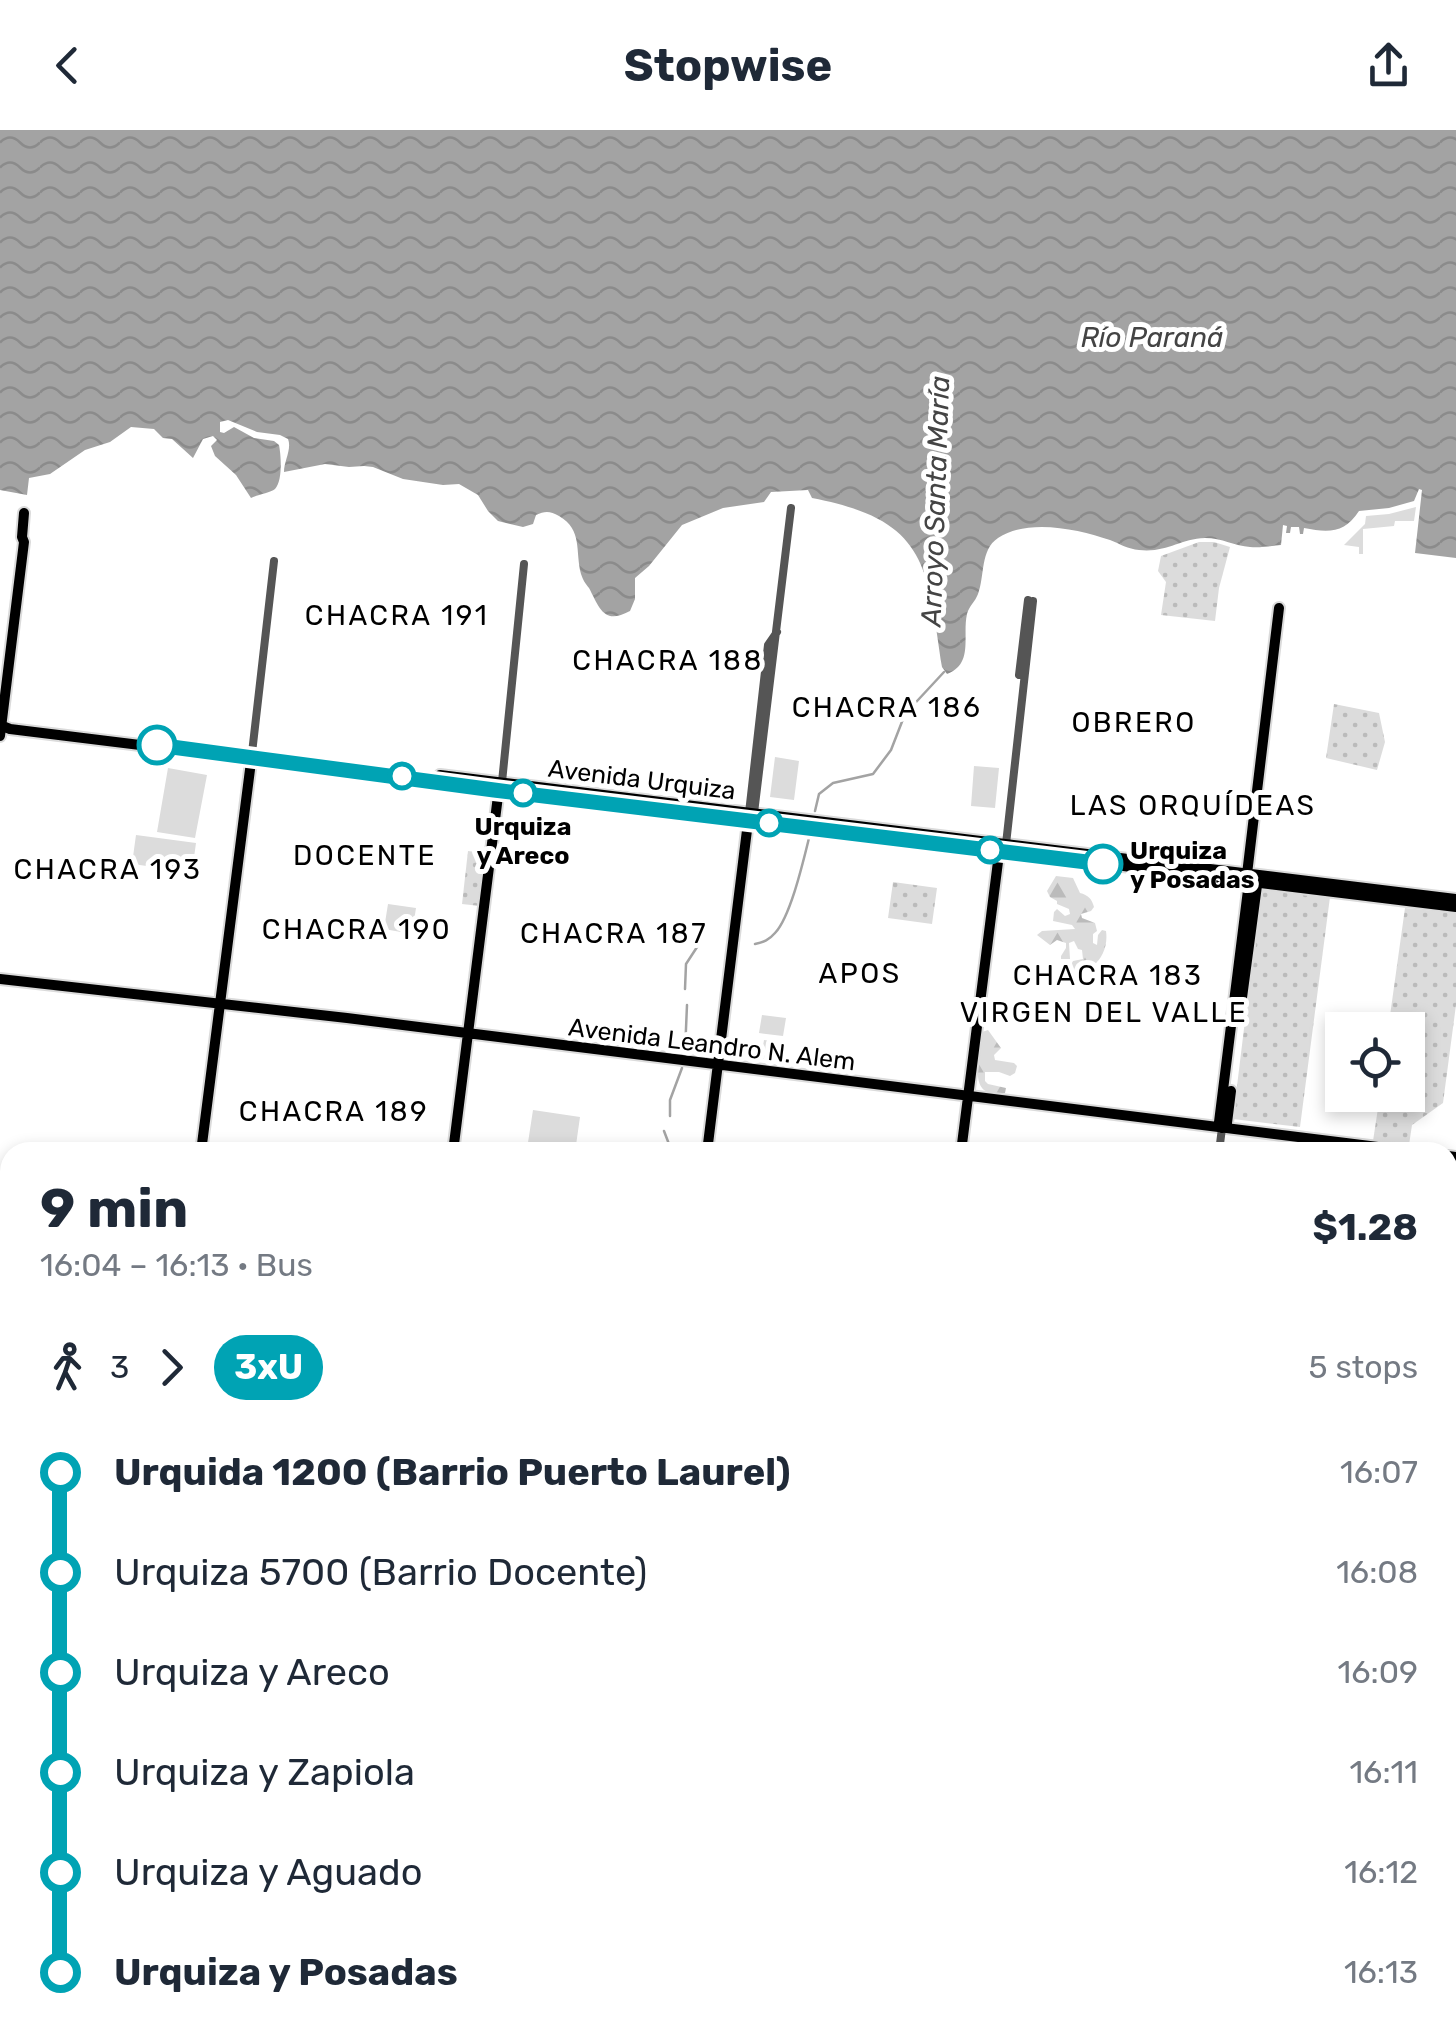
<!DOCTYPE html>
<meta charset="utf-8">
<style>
body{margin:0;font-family:Rubik,sans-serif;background:#f6f6f7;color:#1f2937;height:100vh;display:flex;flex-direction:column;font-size:38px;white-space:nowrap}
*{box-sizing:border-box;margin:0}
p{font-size:32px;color:#747a83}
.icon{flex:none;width:55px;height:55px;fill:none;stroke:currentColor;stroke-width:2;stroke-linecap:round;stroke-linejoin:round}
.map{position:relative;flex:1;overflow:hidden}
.sheet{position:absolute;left:0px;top:1012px;width:1458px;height:902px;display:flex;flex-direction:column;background:#fff;border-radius:30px 30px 0 0;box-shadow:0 5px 15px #0003}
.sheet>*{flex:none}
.badge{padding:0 20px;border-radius:32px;font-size:35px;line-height:65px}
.fabs{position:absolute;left:1325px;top:882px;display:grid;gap:20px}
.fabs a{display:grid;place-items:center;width:100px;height:100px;border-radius:0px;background:#fff;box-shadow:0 5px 15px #0003;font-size:50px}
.map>.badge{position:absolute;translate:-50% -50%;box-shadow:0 0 0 5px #fff}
.legs{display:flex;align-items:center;gap:15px;height:110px;padding:0 40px;font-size:32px}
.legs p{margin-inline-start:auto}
.headline{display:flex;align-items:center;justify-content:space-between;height:170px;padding:0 40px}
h1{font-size:55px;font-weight:700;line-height:75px}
ul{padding:0 40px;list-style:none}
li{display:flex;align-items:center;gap:35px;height:100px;font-size:38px}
li i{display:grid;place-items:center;width:15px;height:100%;margin:0 12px;background:currentColor}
li i::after{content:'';width:25px;height:25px;margin:-12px;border:8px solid;border-radius:50%;background:#fff}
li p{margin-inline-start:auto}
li:first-child i{background:linear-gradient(#0000 50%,currentColor 0)}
li:last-child i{background:linear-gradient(currentColor 50%,#0000 0)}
header{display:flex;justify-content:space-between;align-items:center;height:130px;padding:0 40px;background:#fff;font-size:45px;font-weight:700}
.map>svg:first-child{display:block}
.grass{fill:#dcdcdc}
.forest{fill:url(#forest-firs)}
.park{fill:url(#park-dots)}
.water{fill:url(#water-waves)}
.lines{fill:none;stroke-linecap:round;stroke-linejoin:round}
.stream{stroke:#a3a3a3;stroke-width:2.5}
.major-casing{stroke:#dbdbdb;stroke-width:14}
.minor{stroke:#555;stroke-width:8}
.major{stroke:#000;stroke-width:10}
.line-1-casing{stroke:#fff;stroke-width:22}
.line-1{stroke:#00a3b4;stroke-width:15}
.stop-1-dot{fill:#fff;stroke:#00a3b4;stroke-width:5}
.labels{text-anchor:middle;stroke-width:10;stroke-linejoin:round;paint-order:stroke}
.street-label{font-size:25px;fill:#000;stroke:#fff}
.stop-label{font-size:25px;font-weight:bold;fill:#000;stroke:#fff}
.water-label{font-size:28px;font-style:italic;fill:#444;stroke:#fff}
.neighbourhood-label{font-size:28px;letter-spacing:2.5px;fill:#000;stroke:#fff}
</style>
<header><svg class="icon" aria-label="back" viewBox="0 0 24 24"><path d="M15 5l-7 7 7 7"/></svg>Stopwise<svg class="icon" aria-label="share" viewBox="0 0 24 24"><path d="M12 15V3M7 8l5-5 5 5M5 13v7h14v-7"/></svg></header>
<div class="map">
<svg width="1456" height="1913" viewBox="0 0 1456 1913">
<defs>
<pattern id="forest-firs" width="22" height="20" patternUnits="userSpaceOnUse" patternTransform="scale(2.5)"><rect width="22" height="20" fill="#dcdcdc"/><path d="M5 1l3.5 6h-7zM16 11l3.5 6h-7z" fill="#bbb"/></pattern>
<pattern id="park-dots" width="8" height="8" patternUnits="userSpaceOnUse" patternTransform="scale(2.5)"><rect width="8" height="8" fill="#dcdcdc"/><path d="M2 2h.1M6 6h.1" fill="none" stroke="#bbb" stroke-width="1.8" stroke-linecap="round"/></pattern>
<pattern id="water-waves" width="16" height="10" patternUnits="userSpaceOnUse" patternTransform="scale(2.5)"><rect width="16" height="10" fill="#a3a3a3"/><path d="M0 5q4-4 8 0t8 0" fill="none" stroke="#8b8b8b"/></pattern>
</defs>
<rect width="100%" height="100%" fill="#fff"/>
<!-- grass -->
<path class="grass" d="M 1416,377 L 1414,391 L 1395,391 L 1394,396 L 1363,399 L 1363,424 L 1359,424 L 1359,417 L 1344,415 L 1365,394 L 1366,386 L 1389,384 Z
M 775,627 L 799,631 L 794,670 L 770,667 Z
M 974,636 L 999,638 L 995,678 L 971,676 Z
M 168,638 L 207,645 L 195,708 L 157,702 Z
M 136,705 L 196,713 L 192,742 L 132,734 Z
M 388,774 L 416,778 L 412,804 L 384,799 Z
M 762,885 L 786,888 L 783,906 L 759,903 Z
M 764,910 L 787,913 L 785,931 L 761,928 Z
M 533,980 L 580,987 L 575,1022 L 527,1019 Z
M 0,1496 L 10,1506 L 10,1605 L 0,1604 Z
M 102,1905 L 210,1905 L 269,1913 L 101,1913 Z"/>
<!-- forest -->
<path class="forest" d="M 1056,746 L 1073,748 L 1080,763 C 1088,765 1092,769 1094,777 L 1091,781 L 1081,784 L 1082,788 L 1095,793 L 1097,801 L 1093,804 L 1093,813 L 1097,815 L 1098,805 L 1102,800 L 1106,801 C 1108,815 1103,828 1092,837 L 1083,835 L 1077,839 L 1075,845 L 1067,842 L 1073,831 L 1083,829 L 1082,820 L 1078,819 L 1074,811 L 1069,813 L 1070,829 L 1061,829 L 1061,826 L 1066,818 L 1066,813 L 1057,810 L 1050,815 L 1037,805 L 1042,801 L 1075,799 L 1072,795 L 1053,791 L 1054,782 L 1057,779 L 1065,786 L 1070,784 L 1069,779 L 1057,774 L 1057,771 L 1050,767 L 1047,761 Z
M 988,900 L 1001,918 L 994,925 L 995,930 L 1014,933 L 1017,936 L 1015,943 L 1010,946 L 999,942 L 985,942 L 985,951 L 988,954 L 1006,958 L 1005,963 C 976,968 976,948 979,926 C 980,918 979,910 982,902 Z"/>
<!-- park -->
<path class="park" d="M 1199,412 L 1214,412 L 1230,417 L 1219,458 L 1215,491 L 1161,485 L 1166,452 L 1158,441 L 1161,426 Z
M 1334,574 L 1379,583 L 1385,612 L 1377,640 L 1326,628 Z
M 468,721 L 486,723 L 480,776 L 462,774 Z
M 893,752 L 937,758 L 932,794 L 888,788 Z
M 1261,759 L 1330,767 L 1300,997 L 1233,989 Z
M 1405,778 L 1456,783 L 1456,875 L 1443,973 L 1412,995 L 1409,1015 L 1407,1015 L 1373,1011 L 1380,965 L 1408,965 L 1408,900 L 1388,900 Z"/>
<!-- water -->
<path class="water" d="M 0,0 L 1456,0 L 1456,428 L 1415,423 L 1422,360 L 1419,359 L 1414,371 L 1389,378 L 1359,381 C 1345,403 1329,403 1304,398 L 1303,404 L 1300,404 L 1299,397 L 1291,397 L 1290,403 L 1286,403 L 1287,396 L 1283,395 L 1281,415 C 1271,416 1260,418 1250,417 C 1235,416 1222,408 1205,408 C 1179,409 1167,423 1139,420 C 1128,419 1120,414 1110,410 C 1078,399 1028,388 998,408 C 980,420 985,446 978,464 C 975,472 969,476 967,484 C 962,506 974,534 947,544 L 942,537 C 927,436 928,390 812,368 L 808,360 L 771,362 L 764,372 L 723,378 L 682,395 L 649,436 L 635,448 L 635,469 L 630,481 C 604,495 600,479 589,458 C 585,453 583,450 581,444 C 575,421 583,400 559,386 C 550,381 545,381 536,385 L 533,394 L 523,397 L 498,391 L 488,381 L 478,365 L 459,354 L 443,355 L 403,349 L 373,337 L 364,336 L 349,337 L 325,334 L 284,342 C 284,331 292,319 288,309 L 280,305 L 257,302 L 228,290 L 220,292 L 220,302 L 224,303 L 234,297 L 254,308 L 274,311 L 279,315 C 281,325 283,350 275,359 C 270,363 256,365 251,368 L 236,345 L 215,326 L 211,316 L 217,310 L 213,306 L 203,309 L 193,328 L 172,309 L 163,308 L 154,299 L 131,297 L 110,312 L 85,320 L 50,344 L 29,348 L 27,365 L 0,360 Z"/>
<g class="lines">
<!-- stream -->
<path class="stream" d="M 815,681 L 819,664 L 833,653 L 873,644 L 891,620 L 905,584 L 944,542
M 755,814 C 764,812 769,810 775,803 C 791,786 804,728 810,704
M 685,859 L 686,834 L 701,811
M 685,922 L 687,875
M 670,986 L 670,970 L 682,938
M 664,1001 L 672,1022
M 0,1068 L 2,1068
M 0,1490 L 10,1500
M 182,1905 L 190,1913"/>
<!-- major casing -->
<g class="major-casing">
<path id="major" d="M 0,595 L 10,599 L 1456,777
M 0,606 L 24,412 L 22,407 L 24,383
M 440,645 L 1456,769
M 0,849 L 347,888 L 1418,1022
M 1241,875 L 1258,748
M 1222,998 L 1219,992 L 1249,752 L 1247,744 L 1279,478
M 1222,998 L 1227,993 L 1231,961
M 201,1022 L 252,624
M 453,1022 L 499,658
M 707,1022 L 749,684
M 961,1022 L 1000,716
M 1448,1026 L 1456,1027
M 0,1104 L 10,1105
M 1448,1204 L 1456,1135
M 1448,1255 L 1455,1196
M 1448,1281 L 1456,1282
M 0,1358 L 10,1359
M 1448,1535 L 1456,1536
M 0,1611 L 10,1612
M 1448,1789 L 1456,1790
M 0,1866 L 10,1867
M 317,1905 L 382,1913
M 85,1913 L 86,1905
M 93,1913 L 94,1905
M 594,1913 L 595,1905
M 603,1913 L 604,1905
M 857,1913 L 858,1905
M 1113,1913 L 1114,1905
M 1361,1913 L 1362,1905"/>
</g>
<!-- minor -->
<path class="minor" d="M 1019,545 L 1028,470
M 252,623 L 274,431
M 502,652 L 524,434
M 749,683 L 768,515 L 777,502
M 754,683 L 791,378
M 1006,714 L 1033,471
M 1219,1022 L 1222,998"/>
<!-- major -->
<use href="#major" class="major"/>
</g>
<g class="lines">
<!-- line-1 casing -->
<g class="line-1-casing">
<path id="line-1" d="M 157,615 L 494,660 L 1103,734"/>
</g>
<!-- line-1 -->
<use href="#line-1" class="line-1"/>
</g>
<!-- markers -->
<g class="stop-1-dot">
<circle cx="157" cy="615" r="18"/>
<circle cx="402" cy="646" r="12"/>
<circle cx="523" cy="663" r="12"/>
<circle cx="769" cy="693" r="12"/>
<circle cx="990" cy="720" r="12"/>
<circle cx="1103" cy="734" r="18"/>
</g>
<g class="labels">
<!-- street labels -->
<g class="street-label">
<text transform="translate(642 649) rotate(7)" y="9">Avenida Urquiza</text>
<text transform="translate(712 914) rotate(7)" y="9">Avenida Leandro N. Alem</text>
</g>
<!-- stop labels -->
<g class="stop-label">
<text x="523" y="705">Urquiza<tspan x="523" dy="29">y Areco</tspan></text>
<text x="1130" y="729" text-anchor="start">Urquiza<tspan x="1130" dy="29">y Posadas</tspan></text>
</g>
<!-- water labels -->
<g class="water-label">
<text x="1152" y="217">Río Paraná</text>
<text transform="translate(935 371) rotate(-88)" y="10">Arroyo Santa María</text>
</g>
<!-- neighbourhood labels -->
<g class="neighbourhood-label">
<text x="397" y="495">CHACRA 191</text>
<text x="668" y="540">CHACRA 188</text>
<text x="887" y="587">CHACRA 186</text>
<text x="1134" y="602">OBRERO</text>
<text x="1193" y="685">LAS ORQUÍDEAS</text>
<text x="365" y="735">DOCENTE</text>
<text x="108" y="749">CHACRA 193</text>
<text x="357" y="809">CHACRA 190</text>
<text x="614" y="813">CHACRA 187</text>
<text x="860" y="853">APOS</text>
<text x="1108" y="855">CHACRA 183</text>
<text x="1104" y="892">VIRGEN DEL VALLE</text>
<text x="334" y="991">CHACRA 189</text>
</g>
</g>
</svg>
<div class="fabs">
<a><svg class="icon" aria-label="locate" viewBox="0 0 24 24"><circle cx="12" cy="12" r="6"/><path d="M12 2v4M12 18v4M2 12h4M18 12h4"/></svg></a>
</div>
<section class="sheet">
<div class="headline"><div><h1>9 min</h1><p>16:04 – 16:13 · Bus</p></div><b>$1.28</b></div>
<div class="legs"><svg class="icon" aria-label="walk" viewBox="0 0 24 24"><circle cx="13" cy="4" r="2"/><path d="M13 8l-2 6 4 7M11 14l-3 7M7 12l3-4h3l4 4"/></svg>3<svg class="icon" aria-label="forward" viewBox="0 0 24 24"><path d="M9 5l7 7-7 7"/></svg><b class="badge" style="background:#00a3b4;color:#fff">3xU</b><p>5 stops</p></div>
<ul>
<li><i style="color:#00a3b4"></i><b>Urquida 1200 (Barrio Puerto Laurel)</b><p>16:07</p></li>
<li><i style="color:#00a3b4"></i><span>Urquiza 5700 (Barrio Docente)</span><p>16:08</p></li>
<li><i style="color:#00a3b4"></i><span>Urquiza y Areco</span><p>16:09</p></li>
<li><i style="color:#00a3b4"></i><span>Urquiza y Zapiola</span><p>16:11</p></li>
<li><i style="color:#00a3b4"></i><span>Urquiza y Aguado</span><p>16:12</p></li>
<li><i style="color:#00a3b4"></i><b>Urquiza y Posadas</b><p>16:13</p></li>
</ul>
</section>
</div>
